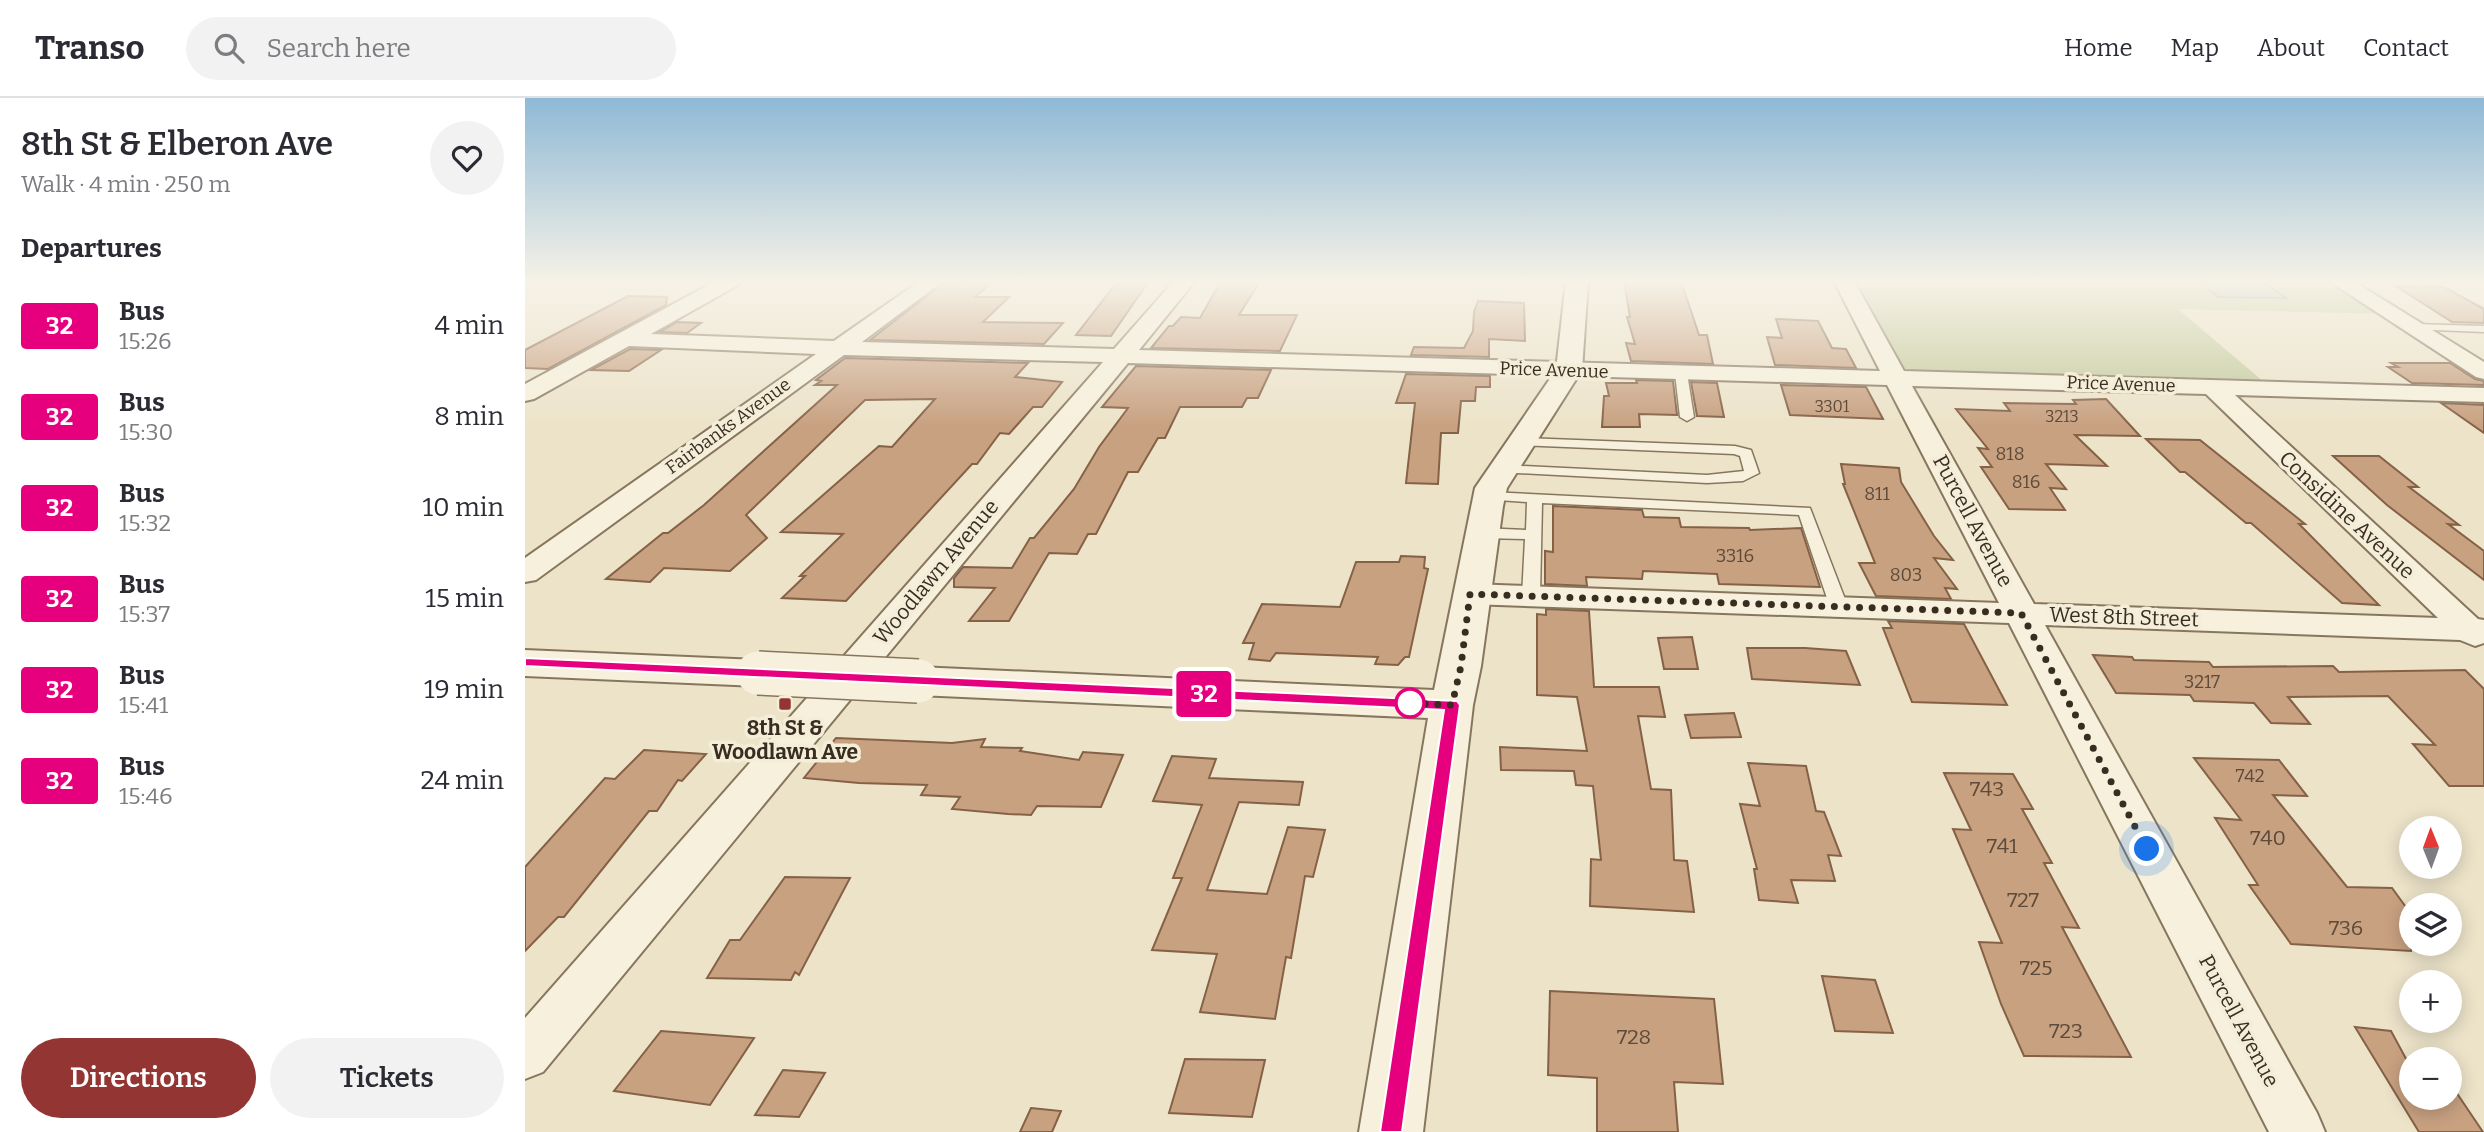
<!DOCTYPE html>
<meta charset="utf-8">
<style>
body{margin:0;font-family:Bitter,serif;background:#f2f2f3;color:#2b2b33;height:100vh;display:flex;flex-direction:column;font-size:26px;white-space:nowrap}
*{box-sizing:border-box;margin:0}
p{font-size:23px;color:#7c7c81}
.icon{flex:none;width:38px;height:38px;fill:none;stroke:currentColor;stroke-width:2;stroke-linecap:round;stroke-linejoin:round}
.map{position:relative;flex:1;overflow:hidden}
.drawer{display:flex;flex-direction:column;background:#fff;width:525px}
.drawer>*{flex:none}
.badge{padding:0 14px;border-radius:5px;font-size:24px;line-height:46px}
.needle{width:46px;rotate:359deg}
.fabs{position:absolute;left:1874px;top:718px;display:grid;gap:14px}
.fabs a{display:grid;place-items:center;width:63px;height:63px;border-radius:50%;background:#fff;box-shadow:0 4px 18px #0003;font-size:35px}
.you{position:absolute;width:35px;height:35px;margin:-18px;border:5px solid #fff;border-radius:50%;background:#1a73e8;box-shadow:0 0 0 10px #1a73e833}
.map>.badge{position:absolute;translate:-50% -50%;box-shadow:0 0 0 4px #fff}
h2{padding:0 21px;font-size:26px;line-height:63px}
.round{display:grid;place-items:center;flex:none;width:74px;height:74px;border-radius:37px;background:#f2f2f3}
.headline{display:flex;align-items:center;justify-content:space-between;height:119px;padding:0 21px}
h1{font-size:33px;font-weight:600;line-height:52px}
.action{display:flex;gap:14px;margin-top:auto;padding:14px 21px}
.action a{flex:1;height:80px;border-radius:42px;background:#933532;color:#fff;font-size:28px;font-weight:600;line-height:80px;text-align:center}
.action a+a{background:#f2f2f3;color:#2b2b33}
ul{padding:0;list-style:none}
li{display:flex;align-items:center;gap:21px;height:91px;padding:0 21px}
li div{flex:1}
li b{display:block;font-size:26px}
li em{font-style:normal}
li .badge{min-width:77px;font-weight:700;text-align:center}
header{display:flex;align-items:center;gap:42px;box-sizing:border-box;height:98px;padding:0 35px;background:#fff;border-bottom:2px solid #e1e1e2}
header strong{font-size:33px}
nav{display:flex;gap:38px;margin-inline-start:auto;font-size:24px}
.search{width:490px;height:63px;background:#f2f2f3;display:flex;align-items:center;gap:18px;box-sizing:border-box;padding:0 24px;border-radius:38px;color:#7c7c81;font-size:26px}
main{display:flex;flex:1;min-height:0}
.map>svg:first-child{display:block}
.green{fill:#c3ca9d}
.water{fill:#a9c1bb;stroke:#708f88;stroke-width:2}
.building{fill:#c8a181;stroke:#856146;stroke-width:2}
.lines{fill:none;stroke-linecap:round;stroke-linejoin:round}
.service-casing{stroke:#87765e;stroke-width:3}
.minor-casing{stroke:#87765e;stroke-width:4}
.tertiary-casing{stroke:#87765e;stroke-width:4}
.service{fill:#f7f0dc;fill-rule:evenodd}
.minor{fill:#f7f0dc;fill-rule:evenodd}
.tertiary{fill:#f7f0dc;fill-rule:evenodd}
.tertiary-bridge-casing{stroke:#87765e;stroke-width:46;stroke-linecap:butt}
.tertiary-bridge{stroke:#f7f0dc;stroke-width:43}
.line{fill:#e6007e;stroke:#fff;stroke-width:2}
.walk{stroke:#392d21;stroke-width:7;stroke-dasharray:0 12.6}
.stop-dot{fill:#fff;stroke:#e6007e;stroke-width:3.5}
.poi-dot{fill:#933532;stroke:#f4edd8;stroke-width:2.5}
.labels{text-anchor:middle;stroke-width:7;stroke-linejoin:round;paint-order:stroke}
.far-number-label{font-size:16px;fill:#5d4a39}
.far-street-label{font-size:18px;fill:#392d21;stroke:#f4edd8}
.number-label{font-size:18px;fill:#5d4a39}
.street-label{font-size:21px;fill:#392d21;stroke:#f4edd8}
.poi-label{font-size:21px;font-weight:bold;fill:#392d21;stroke:#f4edd8}
.near-number-label{font-size:21px;fill:#5d4a39}
</style>
<header>
<strong>Transo</strong>
<div class="search"><svg class="icon" aria-label="search" viewBox="0 0 24 24"><circle cx="10" cy="10" r="6"/><path d="M15 15l6 6"/></svg>Search here</div>
<nav><a>Home</a><a>Map</a><a>About</a><a>Contact</a></nav>
</header>
<main>
<section class="drawer">
<div class="headline"><div><h1>8th St &amp; Elberon Ave</h1><p>Walk · 4 min · 250 m</p></div><a class="round"><svg class="icon" aria-label="heart" viewBox="0 0 24 24"><path d="M12 20l-8-8c-3-5 5-10 8-4 3-6 11-1 8 4z"/></svg></a></div>
<h2>Departures</h2>
<ul>
<li><span class="badge" style="background:#e6007e;color:#fff">32</span><div><b>Bus</b><p>15:26</p></div><em>4 min</em></li>
<li><span class="badge" style="background:#e6007e;color:#fff">32</span><div><b>Bus</b><p>15:30</p></div><em>8 min</em></li>
<li><span class="badge" style="background:#e6007e;color:#fff">32</span><div><b>Bus</b><p>15:32</p></div><em>10 min</em></li>
<li><span class="badge" style="background:#e6007e;color:#fff">32</span><div><b>Bus</b><p>15:37</p></div><em>15 min</em></li>
<li><span class="badge" style="background:#e6007e;color:#fff">32</span><div><b>Bus</b><p>15:41</p></div><em>19 min</em></li>
<li><span class="badge" style="background:#e6007e;color:#fff">32</span><div><b>Bus</b><p>15:46</p></div><em>24 min</em></li>
</ul>
<div class="action"><a>Directions</a><a>Tickets</a></div>
</section>
<div class="map">
<svg width="1959" height="1034" viewBox="0 0 1959 1034">
<rect width="100%" height="100%" fill="#ece3c9"/>
<!-- green -->
<path class="green" d="M 1319,183 L 1814,183 L 1867,216 L 1653,211 L 1746,290 L 1372,280 Z"/>
<!-- water -->
<path class="water" d="M 1673,183 L 1741,186 L 1761,200 L 1693,199 Z"/>
<!-- building -->
<path class="building" d="M 593,183 L 624,183 L 586,238 L 551,237 Z
M 696,183 L 735,183 L 714,217 L 772,217 L 755,253 L 626,250 L 644,228 L 648,228 L 656,219 L 675,220 Z
M 1099,183 L 1156,183 L 1174,237 L 1182,237 L 1188,266 L 1106,263 L 1101,245 L 1110,246 L 1102,219 L 1105,219 Z
M 420,184 L 465,186 L 450,199 L 484,199 L 458,224 L 538,225 L 519,246 L 345,242 Z
M 1871,188 L 1919,189 L 1959,211 L 1959,225 L 1927,224 Z
M 103,198 L 142,199 L 141,207 L 23,271 L 0,270 L 0,252 Z
M 953,203 L 999,205 L 1000,243 L 964,241 L 964,259 L 886,257 L 889,249 L 939,250 L 948,233 L 949,214 Z
M 1251,221 L 1293,223 L 1307,250 L 1321,251 L 1331,270 L 1250,267 L 1242,239 L 1257,240 Z
M 152,224 L 176,225 L 162,235 L 135,234 Z
M 105,251 L 136,252 L 104,273 L 66,272 Z
M 320,260 L 503,265 L 490,279 L 537,284 L 517,309 L 508,309 L 484,336 L 475,335 L 452,366 L 447,366 L 321,503 L 257,500 L 280,478 L 275,478 L 318,436 L 256,434 L 354,348 L 367,349 L 410,301 L 340,302 L 221,417 L 242,440 L 205,473 L 139,470 L 125,484 L 81,481 L 138,435 L 143,435 L 179,407 L 312,287 L 290,287 L 296,283 L 291,282 Z
M 1866,265 L 1925,265 L 1950,281 L 1959,283 L 1959,287 L 1887,285 L 1863,269 L 1873,269 Z
M 611,268 L 746,272 L 733,300 L 722,300 L 717,309 L 655,309 L 640,340 L 633,340 L 613,374 L 603,374 L 571,436 L 563,436 L 552,456 L 524,455 L 484,523 L 444,523 L 470,490 L 429,489 L 429,480 L 438,469 L 487,470 L 505,440 L 509,440 L 549,391 L 574,349 L 603,310 L 577,309 Z
M 881,276 L 965,278 L 965,289 L 951,289 L 950,303 L 936,303 L 933,335 L 916,335 L 913,386 L 881,385 L 890,305 L 871,305 Z
M 1111,282 L 1148,283 L 1152,317 L 1114,316 L 1115,329 L 1077,329 L 1079,298 L 1084,298 L 1081,285 L 1112,285 Z
M 1166,284 L 1192,285 L 1199,319 L 1172,318 Z
M 1256,287 L 1341,289 L 1358,321 L 1265,317 Z
M 1581,301 L 1615,338 L 1550,337 L 1582,368 L 1521,366 L 1541,391 L 1525,390 L 1540,412 L 1484,411 L 1456,369 L 1467,369 L 1453,350 L 1463,351 L 1431,311 L 1485,313 L 1479,305 L 1551,306 L 1548,302 Z
M 1916,305 L 1959,307 L 1959,335 Z
M 1621,341 L 1675,342 L 1780,426 L 1774,426 L 1854,507 L 1817,505 L 1726,425 L 1721,425 L 1660,374 L 1655,374 Z
M 1808,358 L 1854,358 L 1893,389 L 1884,389 L 1934,427 L 1923,426 L 1959,453 L 1959,482 L 1862,407 Z
M 1316,366 L 1374,370 L 1376,384 L 1409,438 L 1428,462 L 1409,460 L 1432,491 L 1420,490 L 1426,501 L 1351,498 L 1334,465 L 1350,465 L 1318,386 L 1320,386 Z
M 1028,408 L 1117,412 L 1119,419 L 1154,420 L 1156,429 L 1224,430 L 1225,432 L 1276,430 L 1295,489 L 1194,486 L 1192,476 L 1118,473 L 1117,481 L 1061,479 L 1062,488 L 1020,486 L 1020,453 L 1028,454 Z
M 876,458 L 900,459 L 899,470 L 903,471 L 884,559 L 880,559 L 873,567 L 850,566 L 853,559 L 751,555 L 745,563 L 724,561 L 729,545 L 718,545 L 737,506 L 815,509 L 831,464 L 874,464 Z
M 1021,511 L 1064,513 L 1069,589 L 1134,589 L 1140,619 L 1113,618 L 1126,691 L 1146,692 L 1149,762 L 1162,763 L 1169,814 L 1065,808 L 1066,761 L 1076,762 L 1068,688 L 1051,687 L 1049,673 L 976,672 L 975,649 L 1062,653 L 1052,599 L 1012,597 L 1012,516 L 1021,517 Z
M 1363,523 L 1439,526 L 1482,607 L 1387,604 L 1358,530 L 1367,530 Z
M 1167,539 L 1173,571 L 1139,571 L 1133,540 Z
M 1222,550 L 1280,550 L 1321,553 L 1335,587 L 1227,581 Z
M 1568,557 L 1607,559 L 1609,562 L 1684,564 L 1688,569 L 1808,568 L 1814,574 L 1940,572 L 1959,591 L 1959,688 L 1924,688 L 1888,646 L 1910,647 L 1863,598 L 1763,599 L 1785,626 L 1746,625 L 1729,605 L 1669,603 L 1665,597 L 1591,595 Z
M 1209,615 L 1216,639 L 1166,640 L 1160,617 Z
M 311,640 L 427,645 L 460,641 L 456,649 L 497,650 L 495,653 L 554,662 L 558,654 L 598,657 L 576,709 L 512,708 L 506,717 L 483,716 L 427,711 L 435,699 L 396,697 L 402,687 L 334,685 L 279,680 Z
M 119,652 L 181,656 L 157,683 L 153,682 L 132,713 L 124,713 L 39,819 L 33,819 L 0,853 L 0,769 L 80,680 L 90,681 Z
M 647,658 L 691,661 L 684,680 L 778,684 L 774,707 L 714,704 L 682,792 L 742,796 L 763,729 L 800,732 L 788,779 L 780,778 L 766,860 L 761,859 L 750,921 L 675,914 L 692,856 L 627,852 L 657,780 L 648,780 L 677,707 L 628,703 Z
M 1669,660 L 1754,662 L 1782,698 L 1748,697 L 1822,789 L 1867,790 L 1886,816 L 1886,853 L 1766,846 L 1724,787 L 1733,787 L 1690,720 L 1716,722 Z
M 1223,665 L 1281,668 L 1291,713 L 1299,714 L 1316,758 L 1303,757 L 1310,783 L 1266,782 L 1273,805 L 1234,802 L 1229,771 L 1232,771 L 1215,706 L 1235,708 Z
M 1419,675 L 1488,676 L 1508,711 L 1497,711 L 1527,765 L 1519,765 L 1554,830 L 1537,829 L 1606,959 L 1499,958 L 1476,906 L 1454,844 L 1477,845 L 1428,731 L 1446,732 Z
M 260,779 L 325,780 L 274,877 L 270,874 L 266,882 L 182,880 L 205,842 L 215,842 Z
M 1297,878 L 1350,882 L 1368,935 L 1310,933 Z
M 1025,893 L 1189,901 L 1198,986 L 1149,984 L 1153,1034 L 1072,1034 L 1072,980 L 1023,977 Z
M 1830,929 L 1866,933 L 1886,970 L 1886,999 L 1925,999 L 1925,985 L 1958,1034 L 1894,1034 Z
M 136,933 L 229,940 L 185,1007 L 89,993 Z
M 660,961 L 740,962 L 727,1019 L 644,1015 Z
M 258,972 L 300,975 L 274,1019 L 230,1017 Z
M 506,1010 L 536,1013 L 527,1034 L 495,1034 Z"/>
<g class="lines">
<!-- service casing -->
<g class="service-casing">
<path id="service" d="M 1888,226 L 1959,228 L 1959,234 L 1884,231 L 1882,229 Z
M 1156,271 L 1162,275 L 1169,319 L 1162,323 L 1155,319 L 1150,275 Z
M 996,340 L 1210,348 L 1226,352 L 1234,375 L 1218,383 L 1182,385 L 973,374 L 971,371 L 973,368 L 978,367 L 1182,377 L 1219,373 L 1215,358 L 1209,356 L 991,347 L 991,341 Z
M 964,394 L 1285,410 L 1323,509 L 1314,514 L 1305,509 L 1274,417 L 1017,405 L 1015,498 L 1012,502 L 1000,502 L 997,498 L 1000,441 L 956,440 L 948,435 L 956,430 L 1001,432 L 1002,404 L 959,401 L 957,398 Z"/>
</g>
<!-- minor casing -->
<g class="minor-casing">
<path id="minor" d="M 191,183 L 216,183 L 213,187 L 126,236 L 309,243 L 395,183 L 418,183 L 337,244 L 589,251 L 649,183 L 670,183 L 614,252 L 1355,273 L 1309,183 L 1329,183 L 1379,273 L 1959,290 L 1959,304 L 1710,297 L 1953,521 L 1959,522 L 1959,545 L 1950,548 L 1935,542 L 1520,527 L 1792,1015 L 1800,1034 L 1744,1034 L 1484,525 L 945,506 L 934,503 L 929,496 L 934,489 L 945,486 L 1474,505 L 1362,287 L 603,265 L 18,974 L 0,981 L 0,920 L 578,264 L 319,257 L 11,482 L 0,484 L 0,460 L 291,256 L 104,248 L 9,301 L 0,303 L 0,286 ZM 1387,288 L 1681,296 L 1913,520 L 1509,506 Z
M 1804,183 L 1828,183 L 1959,264 L 1959,281 L 1951,279 Z"/>
</g>
<!-- tertiary casing -->
<g class="tertiary-casing">
<path id="tertiary" d="M 1041,183 L 1063,183 L 1057,272 L 982,390 L 978,408 L 956,568 L 948,607 L 898,1034 L 834,1034 L 903,620 L 393,597 L 378,593 L 372,583 L 378,573 L 393,569 L 909,592 L 950,390 L 1031,272 Z
M 0,552 L 233,562 L 248,566 L 254,575 L 248,584 L 233,588 L 0,578 Z"/>
</g>
<!-- service -->
<use href="#service" class="service"/>
<!-- minor -->
<use href="#minor" class="minor"/>
<!-- tertiary -->
<use href="#tertiary" class="tertiary"/>
<!-- tertiary-bridge casing -->
<g class="tertiary-bridge-casing">
<path id="tertiary-bridge" d="M 233,575 L 393,583"/>
</g>
<!-- tertiary-bridge -->
<use href="#tertiary-bridge" class="tertiary-bridge"/>
</g>
<!-- sky -->
<linearGradient id="sky" x2="0" y2="1"><stop stop-color="#8fb9d6"/><stop offset="0.56" stop-color="#f6f2e7"/><stop offset="1" stop-color="#f6f2e7" stop-opacity="0"/></linearGradient>
<rect width="1959" height="328" fill="url(#sky)"/>
<!-- line -->
<path class="line" d="M 0,560 L 932,603 L 935,607 L 877,1034 L 855,1034 L 919,612 L 0,568 Z"/>
<g class="lines">
<!-- walk -->
<path class="walk" d="M 885,605 L 880,605 L 927,607 L 936,568 L 945,496 L 1496,515 L 1622,751"/>
</g>
<!-- markers -->
<circle class="stop-dot" cx="885" cy="605" r="14"/>
<rect class="poi-dot" x="253" y="599" width="14" height="14" rx="3.5"/>
<g class="labels">
<!-- far-number labels -->
<g class="far-number-label">
<text x="1307" y="314">3301</text>
<text x="1537" y="324">3213</text>
</g>
<!-- far-street labels -->
<g class="far-street-label">
<text transform="translate(1029 272) rotate(2)" y="6">Price Avenue</text>
<text transform="translate(1596 286) rotate(2)" y="6">Price Avenue</text>
<text transform="translate(203 328) rotate(-36)" y="6">Fairbanks Avenue</text>
</g>
<!-- number labels -->
<g class="number-label">
<text x="1485" y="362">818</text>
<text x="1501" y="390">816</text>
<text x="1352" y="402">811</text>
<text x="1210" y="464">3316</text>
<text x="1381" y="483">803</text>
<text x="1677" y="590">3217</text>
<text x="1725" y="684">742</text>
</g>
<!-- street labels -->
<g class="street-label">
<text transform="translate(1822 417) rotate(43)" y="7">Considine Avenue</text>
<text transform="translate(1448 423) rotate(62)" y="7">Purcell Avenue</text>
<text transform="translate(411 474) rotate(-50)" y="7">Woodlawn Avenue</text>
<text transform="translate(1599 519) rotate(2)" y="7">West 8th Street</text>
<text transform="translate(1714 923) rotate(62)" y="7">Purcell Avenue</text>
</g>
<!-- poi labels -->
<g class="poi-label">
<text x="260" y="637">8th St &amp;<tspan x="260" dy="24">Woodlawn Ave</tspan></text>
</g>
<!-- near-number labels -->
<g class="near-number-label">
<text x="1462" y="698">743</text>
<text x="1743" y="747">740</text>
<text x="1477" y="755">741</text>
<text x="1498" y="809">727</text>
<text x="1821" y="837">736</text>
<text x="1511" y="877">725</text>
<text x="1541" y="940">723</text>
<text x="1109" y="946">728</text>
</g>
</g>
</svg>
<div class="fabs">
<a><svg class="needle" viewBox="-14 -14 28 28"><path d="M0-13l5 13h-10z" fill="#e53935"/><path d="M0 13l5-13h-10z" fill="#7c7c81"/></svg></a>
<a><svg class="icon" aria-label="layers" viewBox="0 0 24 24"><path d="M12 4l9 5-9 5-9-5zM3 14l9 5 9-5"/></svg></a>
<a>+</a>
<a>−</a>
</div>
<div class="you" style="left:1622px;top:751px"></div>
<b class="badge" style="left:679px;top:596px;background:#e6007e;color:#fff">32</b>
</div>
</main>
